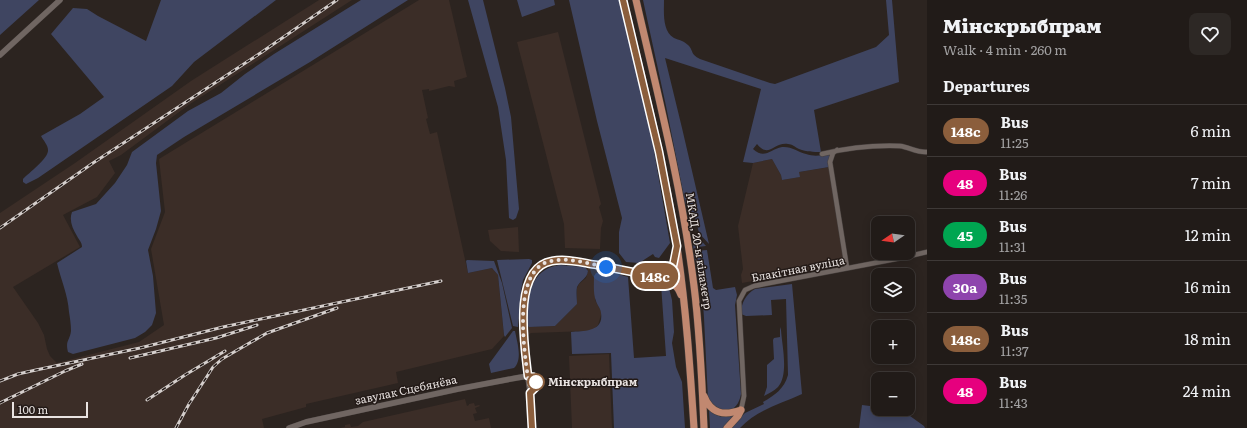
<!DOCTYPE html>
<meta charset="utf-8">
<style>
body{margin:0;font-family:Literata,serif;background:#2d2825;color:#f1f3f6;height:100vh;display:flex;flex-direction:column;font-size:15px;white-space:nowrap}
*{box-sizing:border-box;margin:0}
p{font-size:13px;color:#a2a1a2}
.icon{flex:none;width:22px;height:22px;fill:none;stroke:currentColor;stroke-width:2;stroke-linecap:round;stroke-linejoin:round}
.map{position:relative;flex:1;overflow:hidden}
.drawer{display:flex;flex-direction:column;background:#211b18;width:320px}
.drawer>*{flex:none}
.badge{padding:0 8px;border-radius:13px;font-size:14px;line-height:26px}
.needle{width:26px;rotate:257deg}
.buttons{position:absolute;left:871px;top:216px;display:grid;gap:8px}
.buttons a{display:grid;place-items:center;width:44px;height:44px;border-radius:8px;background:#211b18;box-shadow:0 2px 10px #0003,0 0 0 1px #3e3937;font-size:20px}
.scale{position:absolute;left:12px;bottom:10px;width:76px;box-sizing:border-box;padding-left:4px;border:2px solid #e9e3e1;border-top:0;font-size:11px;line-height:14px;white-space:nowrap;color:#e9e3e1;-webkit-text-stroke:3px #231a17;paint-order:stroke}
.you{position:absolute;width:20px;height:20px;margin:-10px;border:3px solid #fff;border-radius:50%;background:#1a73e8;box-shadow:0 0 0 6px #1a73e833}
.map>.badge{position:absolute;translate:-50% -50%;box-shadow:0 0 0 2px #fff}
h2{padding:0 16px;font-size:15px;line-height:36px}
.round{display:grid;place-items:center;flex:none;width:42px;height:42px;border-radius:8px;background:#2d2825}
.summary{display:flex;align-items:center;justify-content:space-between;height:68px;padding:0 16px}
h1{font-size:19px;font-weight:800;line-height:30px}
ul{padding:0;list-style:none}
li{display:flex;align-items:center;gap:12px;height:52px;padding:0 16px;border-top:1px solid #3e3937}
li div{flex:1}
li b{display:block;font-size:15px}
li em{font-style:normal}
li .badge{min-width:44px;font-weight:700;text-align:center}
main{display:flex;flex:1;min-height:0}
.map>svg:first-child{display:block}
.built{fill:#3b2d27}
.green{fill:#3f4561}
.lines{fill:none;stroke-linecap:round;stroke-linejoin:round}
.minor-casing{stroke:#47403e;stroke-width:5.5}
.tertiary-casing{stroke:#47403e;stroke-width:6}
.trunk-casing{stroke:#47403e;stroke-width:8}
.minor{stroke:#706662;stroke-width:4.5}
.tertiary{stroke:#706662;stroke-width:5.5}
.trunk{stroke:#c18870;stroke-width:7}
.rail-casing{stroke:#d5cfcd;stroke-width:3}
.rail{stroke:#231a17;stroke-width:1.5;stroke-dasharray:4.5;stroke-linecap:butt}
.line-casing{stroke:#fff;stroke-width:9}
.line{stroke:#8b5e3c;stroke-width:6}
.walk{stroke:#e9e3e1;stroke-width:4;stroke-dasharray:0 7.2}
.stop-dot{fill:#fff;stroke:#8b5e3c;stroke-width:2}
.labels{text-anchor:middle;stroke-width:3;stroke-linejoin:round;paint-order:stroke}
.street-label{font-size:11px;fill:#e9e3e1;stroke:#231a17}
.stop-label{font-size:11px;font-weight:bold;fill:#e9e3e1;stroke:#231a17;text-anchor:start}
</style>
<main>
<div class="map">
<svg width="927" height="428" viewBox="0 0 927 428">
<rect width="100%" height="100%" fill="#2c2420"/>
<!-- built -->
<path class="built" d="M 319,0 L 352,0 L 190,104 L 121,155 L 109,161 L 115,173 L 97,197 L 63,215 L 80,247 L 13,287 L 38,323 L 44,335 L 47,349 L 50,356 L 57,363 L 139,342 L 164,325 L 151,249 L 165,212 L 159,159 L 419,0 L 449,0 L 467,77 L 454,81 L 455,87 L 449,86 L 429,91 L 429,89 L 422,90 L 428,118 L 426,119 L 430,134 L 437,132 L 468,273 L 492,268 L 498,275 L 504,336 L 492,349 L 396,372 L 398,383 L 306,404 L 306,407 L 262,419 L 264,428 L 0,428 L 0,213 L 75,163 L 191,81 Z
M 558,32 L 601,204 L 599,207 L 603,221 L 601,228 L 600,249 L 565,248 L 564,224 L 517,42 Z
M 772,159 L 781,175 L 782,180 L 799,177 L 799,172 L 830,167 L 844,264 L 742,283 L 741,275 L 743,269 L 738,226 L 753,163 Z
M 518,227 L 519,252 L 501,251 L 490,241 L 488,230 Z
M 585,267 L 604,270 L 598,271 L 595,300 L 601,311 L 601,315 L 598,325 L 592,331 L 588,331 L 531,333 L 528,335 L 526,324 L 529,327 L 555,326 L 577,304 L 577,288 L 579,284 L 586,278 L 588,271 Z
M 609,354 L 612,428 L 572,428 L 569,356 Z
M 465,399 L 467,406 L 469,405 L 469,404 L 474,403 L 475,406 L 479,405 L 480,406 L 475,408 L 477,413 L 473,414 L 475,421 L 489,418 L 491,428 L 340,428 L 345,427 L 345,425 L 350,424 L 351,427 L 358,426 L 363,422 Z"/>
<!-- green -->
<path class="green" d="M 0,0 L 39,0 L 0,35 Z
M 161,0 L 276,0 L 194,62 L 172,86 L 38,178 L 26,184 L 23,182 L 23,179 C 29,173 49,158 48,150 C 48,145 43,140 41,136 L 80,114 L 104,97 L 51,34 L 73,8 L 87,9 L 98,16 L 146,41 Z
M 361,0 L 408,0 L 310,62 L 184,137 L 157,155 L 156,163 L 161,211 L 156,229 L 148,250 L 153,276 L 156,313 L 152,325 L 145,332 L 135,338 L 73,354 L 68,352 C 65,341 70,340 71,331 C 71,325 70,318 69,312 C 68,295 61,280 57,263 L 82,247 C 82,242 79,240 77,236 C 72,228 69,220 72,212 L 96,204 L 115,183 L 127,165 L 132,152 L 188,111 L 221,93 L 245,74 L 274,54 Z
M 468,0 L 483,0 L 505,88 L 511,117 L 519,209 L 516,218 L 513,220 L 509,218 L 506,160 L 498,107 Z
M 517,0 L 554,0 L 555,5 L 522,17 Z
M 569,0 L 620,0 L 653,145 L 670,243 L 659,258 L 655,257 L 653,254 L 639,263 L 626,262 L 619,253 L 619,232 L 622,218 L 597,121 Z
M 643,0 L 664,0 C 664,12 662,31 674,38 C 679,40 684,41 688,45 C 694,51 690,54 700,59 L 770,83 L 775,84 L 876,47 L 889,35 L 886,0 L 892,0 L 899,82 L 814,110 L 821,152 C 813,152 807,152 799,149 C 795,147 792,144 788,144 C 773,142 769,159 757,144 L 753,149 C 765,160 770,149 782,147 C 791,146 798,152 806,154 C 814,157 821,155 829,155 L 830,157 L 829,167 L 799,172 L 800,177 L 782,180 L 781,175 L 772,159 L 753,163 L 743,162 L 761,89 L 665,58 L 682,128 L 709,244 L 699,233 L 695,217 L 690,214 L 685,202 L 666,106 Z
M 694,234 L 697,236 L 706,246 L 697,247 L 697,251 L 707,250 L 713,288 L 716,290 L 735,287 L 737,295 L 735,305 L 741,394 C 739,405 733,413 721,410 C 715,409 711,404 708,400 L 704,318 L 702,289 L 694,256 L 693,241 Z
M 529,259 L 532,260 L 532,263 L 523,280 L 521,290 L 518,327 L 513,326 L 497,260 Z
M 467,260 L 494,261 L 502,283 L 512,328 L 505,337 L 504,335 L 498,275 L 492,268 L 468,273 L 466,261 Z
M 559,265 L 585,267 L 588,271 C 587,279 580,280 577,287 C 576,292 577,299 577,304 L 555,326 L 529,327 L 526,324 L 525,321 C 529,297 529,270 559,265 Z
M 604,270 L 628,277 L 634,358 L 666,356 L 661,284 L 665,284 L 669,288 L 672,300 L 674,332 L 672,343 L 676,367 L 682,382 L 685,428 L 614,428 L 611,353 L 572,354 L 571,332 C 584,331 604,332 601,313 C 601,309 597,305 596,301 C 593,294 594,284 594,276 L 596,273 Z
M 792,284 L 802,394 C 780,404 757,410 740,428 L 730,428 L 745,413 L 764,404 L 763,402 C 775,395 784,389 788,375 L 786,299 L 771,300 L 772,315 L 746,316 L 741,314 C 741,303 746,294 755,289 Z
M 780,327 L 781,330 C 782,346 789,374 778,387 C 774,391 769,393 764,396 L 767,387 L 767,365 L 774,359 L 773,340 L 774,338 L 780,337 Z
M 513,331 L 515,331 C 517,342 523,359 514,368 L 491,373 L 489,364 Z
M 862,405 L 878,407 L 878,409 L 889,409 L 903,411 L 924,426 L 925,428 L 859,428 Z
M 709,410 C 718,418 725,418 736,415 L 724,428 L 710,428 Z"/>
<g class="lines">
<!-- minor casing -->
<g class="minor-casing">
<path id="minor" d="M 837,150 L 833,153 L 830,162 L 847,268
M 822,154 C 847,148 874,145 900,146 C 909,147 917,153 927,152
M 741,410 L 744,396 L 739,301 L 745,290 L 754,286 L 901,258 L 927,252"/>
</g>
<!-- tertiary casing -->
<g class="tertiary-casing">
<path id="tertiary" d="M 0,55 L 60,0
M 289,428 L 306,422 L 458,389 L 516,378 L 528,376
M 532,428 C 531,416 531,403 530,391 C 526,362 508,268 552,261 C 568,258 585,263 601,266 C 620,269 639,273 658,277"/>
</g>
<!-- trunk casing -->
<g class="trunk-casing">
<path id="trunk" d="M 623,0 C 643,82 664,163 677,247 C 686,307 690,367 694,428
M 636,0 C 658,95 682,189 694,286 C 700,333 702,380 704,428
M 658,277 C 669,281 677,283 681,295
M 658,277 C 672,271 673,268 675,254
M 704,396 C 711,414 724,416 741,410
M 727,428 L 738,416 L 741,410"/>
</g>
<!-- minor -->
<use href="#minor" class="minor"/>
<!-- tertiary -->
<use href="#tertiary" class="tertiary"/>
<!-- trunk -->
<use href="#trunk" class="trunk"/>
<!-- rail casing -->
<g class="rail-casing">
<path id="rail" d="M 0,228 L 93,163 L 262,52 L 337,0
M 130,358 L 216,338 L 257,325
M 0,381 L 18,374 L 36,370 L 140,348 L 223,327 L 441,281
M 147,400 L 185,375 L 225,351
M 0,403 L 65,371 L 82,364
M 176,428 L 189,404 L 206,378 L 213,367 L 222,359 L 267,333 L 337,308"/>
</g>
<!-- rail -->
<use href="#rail" class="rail"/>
</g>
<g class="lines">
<!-- line casing -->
<g class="line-casing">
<path id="line" d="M 532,428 L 530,393 L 537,386 L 536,380 L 534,377 L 528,376 C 525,348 511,268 552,261 C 567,258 583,263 597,265 C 618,269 638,273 658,277 L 666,273 L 672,268 L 673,266 L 677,246 L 659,152 L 623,0"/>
</g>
<!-- line -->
<use href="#line" class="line"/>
<!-- walk -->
<path class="walk" d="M 536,382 L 529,385 C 525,356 510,269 551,261 C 569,257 589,264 606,267"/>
</g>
<!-- markers -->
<circle class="stop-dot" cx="536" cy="382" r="8"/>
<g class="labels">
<!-- street labels -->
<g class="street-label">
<text transform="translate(699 251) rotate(81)" y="4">МКАД, 20-ы кіламетр</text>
<text transform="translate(798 269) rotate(-11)" y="4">Блакітная вуліца</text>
<text transform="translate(406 390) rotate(-12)" y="4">завулак Сцебянёва</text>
</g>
<!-- stop labels -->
<g class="stop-label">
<text x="548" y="386">Мінскрыбпрам</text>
</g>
</g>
</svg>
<div class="buttons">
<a><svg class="needle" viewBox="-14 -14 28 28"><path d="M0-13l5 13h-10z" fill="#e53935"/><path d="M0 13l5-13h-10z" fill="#a2a1a2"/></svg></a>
<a><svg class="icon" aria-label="layers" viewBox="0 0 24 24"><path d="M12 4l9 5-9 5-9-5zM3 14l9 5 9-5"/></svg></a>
<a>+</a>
<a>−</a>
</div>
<div class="scale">100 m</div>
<div class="you" style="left:606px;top:267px"></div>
<b class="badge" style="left:655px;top:276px;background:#8b5e3c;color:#fff">148с</b>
</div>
<section class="drawer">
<div class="summary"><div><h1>Мінскрыбпрам</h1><p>Walk · 4 min · 260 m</p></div><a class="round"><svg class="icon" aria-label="heart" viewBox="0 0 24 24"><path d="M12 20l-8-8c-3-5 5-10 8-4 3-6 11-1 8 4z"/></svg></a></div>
<h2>Departures</h2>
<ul>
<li><span class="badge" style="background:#8b5e3c;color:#fff">148с</span><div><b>Bus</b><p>11:25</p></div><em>6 min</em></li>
<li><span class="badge" style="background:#e6007e;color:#fff">48</span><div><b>Bus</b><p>11:26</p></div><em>7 min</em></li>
<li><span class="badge" style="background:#00a651;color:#fff">45</span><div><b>Bus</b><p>11:31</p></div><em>12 min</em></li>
<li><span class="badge" style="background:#8e44ad;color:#fff">30а</span><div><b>Bus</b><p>11:35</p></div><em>16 min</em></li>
<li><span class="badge" style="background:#8b5e3c;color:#fff">148с</span><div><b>Bus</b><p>11:37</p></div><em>18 min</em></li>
<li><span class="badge" style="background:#e6007e;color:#fff">48</span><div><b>Bus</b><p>11:43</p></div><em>24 min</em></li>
</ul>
</section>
</main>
